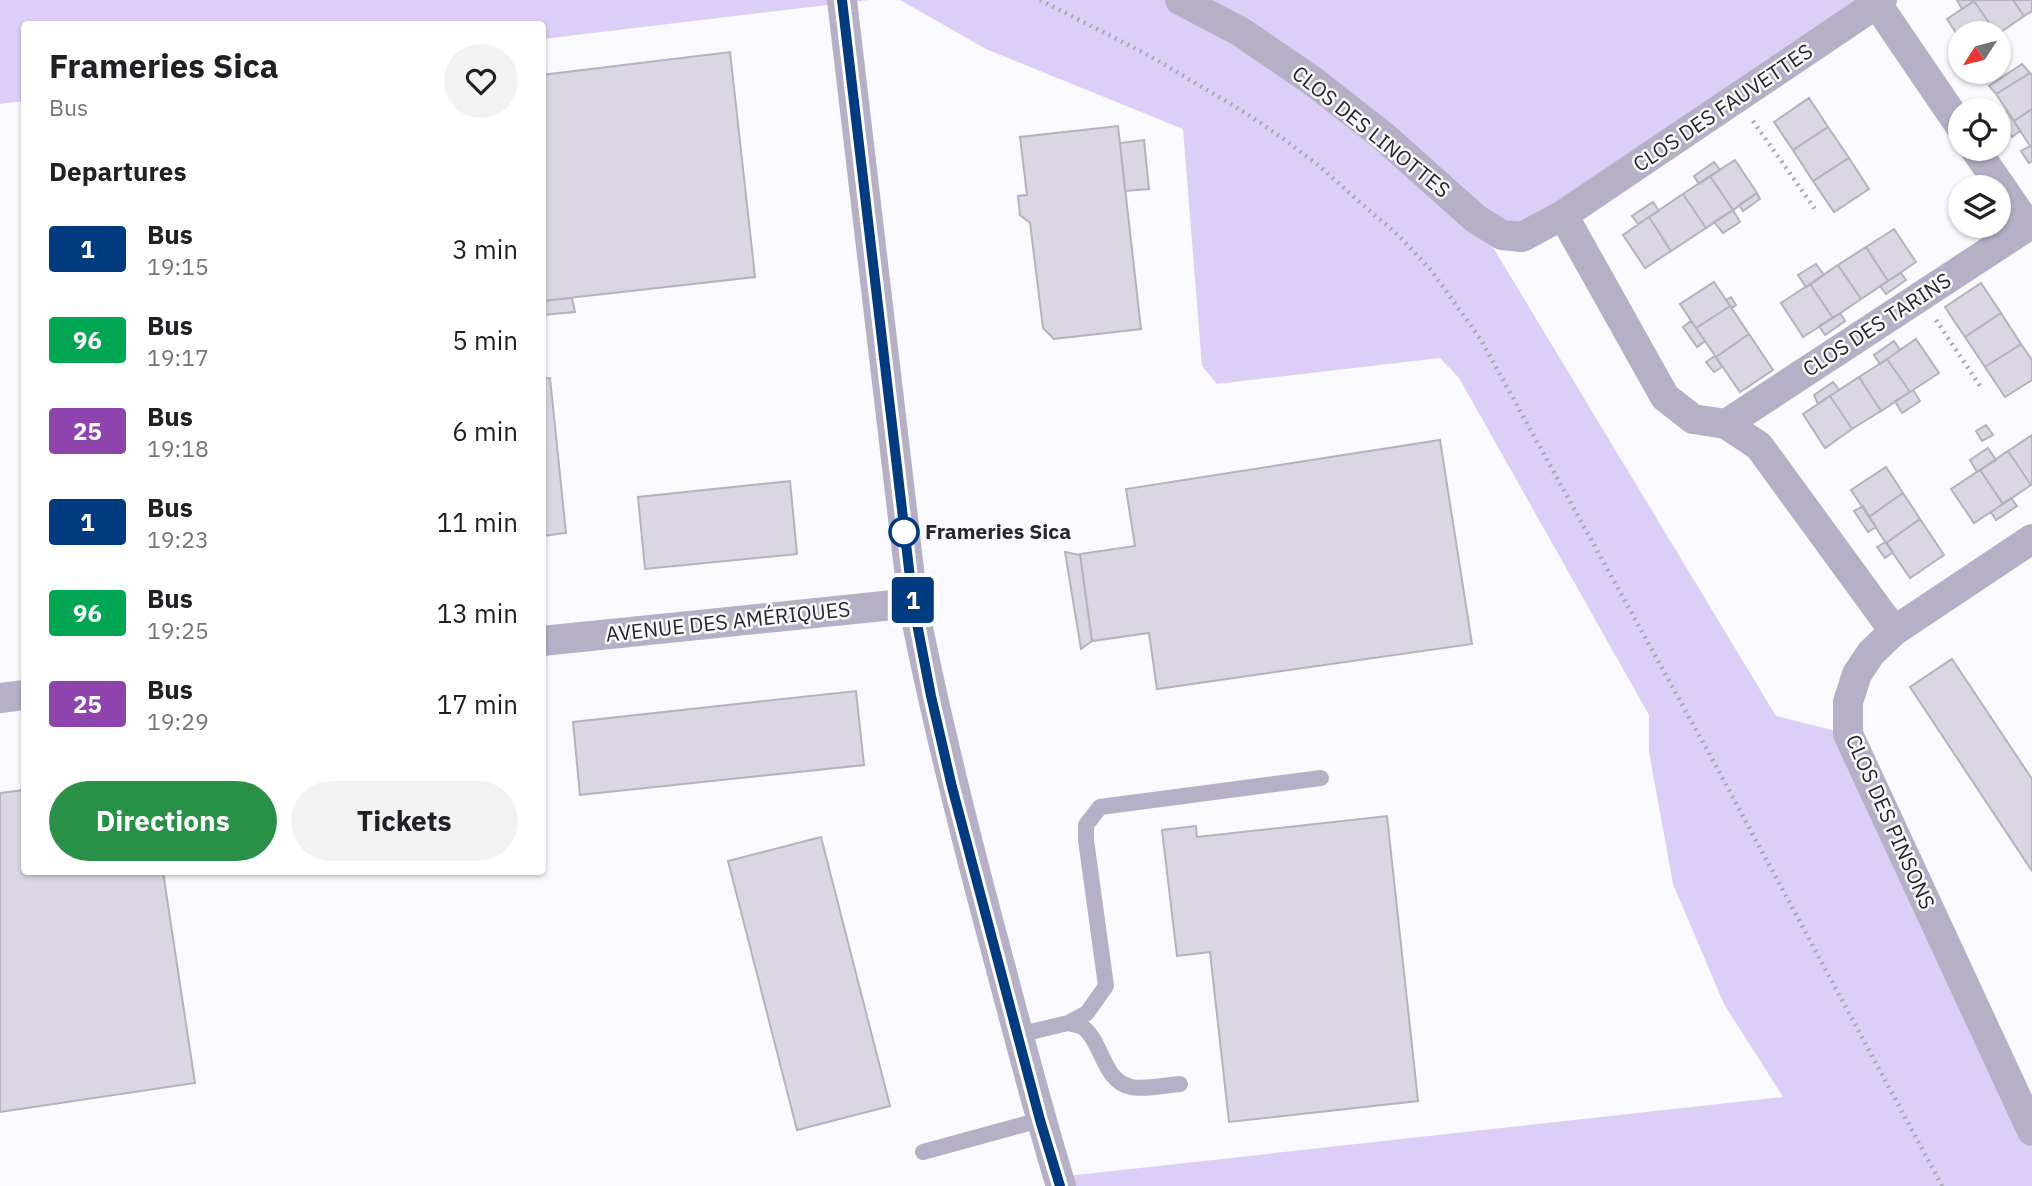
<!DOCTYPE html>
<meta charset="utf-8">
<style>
body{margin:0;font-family:"IBM Plex Sans",sans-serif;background:#f2f2f2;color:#202124;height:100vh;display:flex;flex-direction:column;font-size:26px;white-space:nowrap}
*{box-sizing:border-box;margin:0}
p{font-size:23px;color:#757577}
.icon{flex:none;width:38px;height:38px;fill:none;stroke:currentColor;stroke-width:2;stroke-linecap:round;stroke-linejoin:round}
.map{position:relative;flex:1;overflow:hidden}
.details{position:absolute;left:21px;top:21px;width:525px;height:854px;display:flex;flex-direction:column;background:#fff;border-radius:7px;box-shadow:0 2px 5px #0004}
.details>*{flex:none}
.badge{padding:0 14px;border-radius:5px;font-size:24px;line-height:46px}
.needle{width:46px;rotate:234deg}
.fabs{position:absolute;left:1948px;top:21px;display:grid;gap:14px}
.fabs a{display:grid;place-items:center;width:63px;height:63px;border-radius:50%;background:#fff;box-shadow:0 2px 5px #0004;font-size:35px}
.map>.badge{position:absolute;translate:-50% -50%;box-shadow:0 0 0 4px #fff}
h2{padding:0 28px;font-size:26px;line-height:63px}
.round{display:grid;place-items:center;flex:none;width:74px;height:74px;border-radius:37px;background:#f2f2f2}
.head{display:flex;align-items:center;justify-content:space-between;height:119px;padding:0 28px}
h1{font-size:33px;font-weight:700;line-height:52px}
.cta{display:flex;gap:14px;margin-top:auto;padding:14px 28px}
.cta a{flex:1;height:80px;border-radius:42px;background:#289047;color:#fff;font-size:28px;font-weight:700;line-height:80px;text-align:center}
.cta a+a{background:#f2f2f2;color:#202124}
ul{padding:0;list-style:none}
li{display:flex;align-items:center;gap:21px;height:91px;padding:0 28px}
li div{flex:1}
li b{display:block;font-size:26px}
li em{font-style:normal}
li .badge{min-width:77px;font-weight:700;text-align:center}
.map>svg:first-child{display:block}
.green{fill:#dbcff8}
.building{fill:#dad7e3;stroke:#b5b2be;stroke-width:2}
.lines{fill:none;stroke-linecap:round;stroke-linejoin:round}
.path{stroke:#aaa9ad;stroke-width:4.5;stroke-dasharray:2 5;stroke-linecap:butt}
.lane{stroke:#b6b0c7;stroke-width:16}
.street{stroke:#b6b0c7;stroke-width:30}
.line-casing{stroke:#fff;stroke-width:16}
.line{stroke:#003b80;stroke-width:10}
.stop-dot{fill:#fff;stroke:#003b80;stroke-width:3.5}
.labels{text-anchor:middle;stroke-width:5;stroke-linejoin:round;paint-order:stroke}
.street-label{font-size:21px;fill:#27262a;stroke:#faf9fd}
.stop-label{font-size:21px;font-weight:bold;fill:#27262a;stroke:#faf9fd;text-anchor:start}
</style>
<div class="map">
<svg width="2032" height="1186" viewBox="0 0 2032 1186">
<rect width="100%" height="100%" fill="#faf9fd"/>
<!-- green -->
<path class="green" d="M 0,0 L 869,0 L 543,39 L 542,24 L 24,24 L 24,101 L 0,104 Z
M 900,0 L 1882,0 L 1540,228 L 1477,221 L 1776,716 L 1848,734 L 2032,1131 L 2032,1186 L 1061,1186 L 1058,1177 L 1783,1097 L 1724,1004 L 1673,884 L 1649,752 L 1649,715 L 1459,378 L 1440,358 L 1217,384 L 1202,366 L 1183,129 L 986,49 Z"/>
<!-- building -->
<path class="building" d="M 1957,0 L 1976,0 L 1962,9 Z
M 1976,0 L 2013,0 L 2024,16 L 1998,34 L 1996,33 L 1974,1 Z
M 2013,0 L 2032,0 L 2032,11 L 2024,16 Z
M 1974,1 L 1996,33 L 1960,33 L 1960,39 L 1947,19 Z
M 730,52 L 755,277 L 542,301 L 542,75 Z
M 2022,64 L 2030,73 L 1996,94 L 1989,86 Z
M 2030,73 L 2032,75 L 2032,109 L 2014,121 L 1996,94 Z
M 1809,98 L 1828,127 L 1793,150 L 1774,122 Z
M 2032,109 L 2032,149 L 2014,121 Z
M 2007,111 L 2020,131 L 2012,137 L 1998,117 Z
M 1118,126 L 1141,329 L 1054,339 L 1043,328 L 1030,223 L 1020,215 L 1018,196 L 1027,195 L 1020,137 Z
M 1828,127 L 1849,158 L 1813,181 L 1793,150 Z
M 1144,140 L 1149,189 L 1125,191 L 1120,143 Z
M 2030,146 L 2032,149 L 2032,161 L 2029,163 L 2021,151 Z
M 1849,158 L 1869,189 L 1834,212 L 1813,181 Z
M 1735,160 L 1757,193 L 1733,210 L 1710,176 Z
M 1714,162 L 1720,170 L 1699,184 L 1694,176 Z
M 1710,176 L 1733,210 L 1706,228 L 1683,194 Z
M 1757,193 L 1760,199 L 1743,211 L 1739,205 Z
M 1683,194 L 1706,228 L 1671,251 L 1649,217 Z
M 1653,202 L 1659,211 L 1638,224 L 1632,216 Z
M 1733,210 L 1740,222 L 1723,233 L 1714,222 Z
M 1649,217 L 1671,251 L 1645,268 L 1623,235 Z
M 1894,229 L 1916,262 L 1888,281 L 1866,247 Z
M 1866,247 L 1888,281 L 1861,299 L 1838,265 Z
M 1816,264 L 1824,275 L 1806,287 L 1798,275 Z
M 1838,265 L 1861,299 L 1833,318 L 1810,284 Z
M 1901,273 L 1906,280 L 1886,294 L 1880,286 Z
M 1714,282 L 1730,306 L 1696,328 L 1680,304 Z
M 1981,283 L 2001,313 L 1965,337 L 1945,307 Z
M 1810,284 L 1833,318 L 1803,337 L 1781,303 Z
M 1731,297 L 1736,305 L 1732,308 L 1726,300 Z
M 572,298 L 575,312 L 542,315 L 542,301 Z
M 1730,306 L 1749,334 L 1716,357 L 1696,328 Z
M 1840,313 L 1845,321 L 1825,335 L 1819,326 Z
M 2001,313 L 2021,344 L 1985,367 L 1965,337 Z
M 1691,321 L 1705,341 L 1697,347 L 1683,327 Z
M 1749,334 L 1773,370 L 1740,392 L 1716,357 Z
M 1916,339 L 1939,373 L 1910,392 L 1887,359 Z
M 1894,341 L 1900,350 L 1880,364 L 1874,355 Z
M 2021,344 L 2032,360 L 2032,380 L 2005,397 L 1985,367 Z
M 1715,356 L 1722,367 L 1714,372 L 1706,362 Z
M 1887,359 L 1910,392 L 1881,411 L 1859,377 Z
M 1859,377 L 1881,411 L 1852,429 L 1830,396 Z
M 550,378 L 566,533 L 542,536 L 542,379 Z
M 1833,382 L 1839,390 L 1818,404 L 1814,395 Z
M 1913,390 L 1920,401 L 1902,413 L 1895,401 Z
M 1830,396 L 1852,429 L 1825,448 L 1803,414 Z
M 1986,425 L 1993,435 L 1982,441 L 1976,431 Z
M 2032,435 L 2032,485 L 2031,485 L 2008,451 Z
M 1440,440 L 1472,644 L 1157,689 L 1149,633 L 1092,641 L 1080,554 L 1135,546 L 1126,489 Z
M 1988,448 L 1996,460 L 1977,472 L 1970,460 Z
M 2008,451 L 2031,485 L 2003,504 L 1980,470 Z
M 1886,467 L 1903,493 L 1869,517 L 1851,490 Z
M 1980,470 L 2003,504 L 1974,523 L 1951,489 Z
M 790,481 L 797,554 L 645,569 L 638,497 Z
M 1903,493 L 1920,519 L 1886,543 L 1869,517 Z
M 2011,498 L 2017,506 L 1996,520 L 1991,512 Z
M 1863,506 L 1876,527 L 1868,532 L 1854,511 Z
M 1920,519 L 1944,555 L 1910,578 L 1886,543 Z
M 1886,542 L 1893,552 L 1885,558 L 1877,547 Z
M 1065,552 L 1080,555 L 1092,641 L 1081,649 Z
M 1952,659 L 2032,779 L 2032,871 L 1910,687 Z
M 856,691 L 864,765 L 580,795 L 573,722 Z
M 24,790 L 24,872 L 163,872 L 195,1083 L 0,1112 L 0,793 Z
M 1387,816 L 1418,1101 L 1229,1122 L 1210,952 L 1177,956 L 1162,830 L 1196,826 L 1197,837 Z
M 821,837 L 890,1106 L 797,1130 L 728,861 Z"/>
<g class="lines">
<!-- path -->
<path class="path" d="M 1040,0 L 1150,56 L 1244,112 L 1281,137 L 1318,165 L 1363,205 L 1398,235 L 1431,270 L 1481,340 L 1716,766 L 1942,1186
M 1753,121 L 1815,209
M 1936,320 L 1980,386"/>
<!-- lane -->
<path class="lane" d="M 1068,1023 C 1074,1025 1080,1025 1084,1028 C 1103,1044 1103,1081 1131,1087 C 1143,1090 1167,1085 1180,1084
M 1018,1035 L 1068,1023 L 1087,1013 L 1106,986 L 1086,840 L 1086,825 L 1100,807 L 1321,778
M 923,1152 L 1040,1120"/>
<!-- street -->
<path class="street" d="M 842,0 L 913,603 C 936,720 965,835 996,950 C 1017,1029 1037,1108 1061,1186
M 1180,0 L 1241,32 L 1314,82 L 1383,136 L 1476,219 L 1502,235 L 1522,237 L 1563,215 L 1882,0
M 1877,4 L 1960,126
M 1563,215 L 1665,397 L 1693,419 L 1726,424 L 1759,446 L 1894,631
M 1726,424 L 2028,226 L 1975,149
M 2032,539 L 1894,631 L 1871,653 L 1857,674 L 1848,702 L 1848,734 L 2032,1131
M 542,641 L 913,603
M 0,698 L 24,695"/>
</g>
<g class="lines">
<!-- line casing -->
<g class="line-casing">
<path id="line" d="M 842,0 L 913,603 L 931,696 L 952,787 L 1040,1120 L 1060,1186"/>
</g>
<!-- line -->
<use href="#line" class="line"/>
</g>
<!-- markers -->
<circle class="stop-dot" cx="904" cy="532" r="14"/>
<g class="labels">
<!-- street labels -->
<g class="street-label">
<text transform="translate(1723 108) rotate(-34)" y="7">CLOS DES FAUVETTES</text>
<text transform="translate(1371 132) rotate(39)" y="7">CLOS DES LINOTTES</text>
<text transform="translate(1877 325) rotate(-33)" y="7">CLOS DES TARINS</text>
<text transform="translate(728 622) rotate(-6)" y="7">AVENUE DES AMÉRIQUES</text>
<text transform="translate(1890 822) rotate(66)" y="7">CLOS DES PINSONS</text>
</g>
<!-- stop labels -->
<g class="stop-label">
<text x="925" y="539">Frameries Sica</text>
</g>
</g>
</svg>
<div class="fabs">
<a><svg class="needle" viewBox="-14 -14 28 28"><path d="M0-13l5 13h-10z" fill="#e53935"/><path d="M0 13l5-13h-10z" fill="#757577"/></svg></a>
<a><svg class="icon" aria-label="locate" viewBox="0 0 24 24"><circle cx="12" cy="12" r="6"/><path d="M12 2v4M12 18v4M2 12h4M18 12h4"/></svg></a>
<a><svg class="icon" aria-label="layers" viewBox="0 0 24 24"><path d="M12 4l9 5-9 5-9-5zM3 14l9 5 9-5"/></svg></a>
</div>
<b class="badge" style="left:913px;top:600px;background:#003b80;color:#fff">1</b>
<section class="details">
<div class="head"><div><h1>Frameries Sica</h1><p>Bus</p></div><a class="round"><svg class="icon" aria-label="heart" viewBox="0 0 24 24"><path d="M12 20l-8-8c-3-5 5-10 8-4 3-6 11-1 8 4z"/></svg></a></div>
<h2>Departures</h2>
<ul>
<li><span class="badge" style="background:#003b80;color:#fff">1</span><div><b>Bus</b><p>19:15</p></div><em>3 min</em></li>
<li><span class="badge" style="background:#00a651;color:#fff">96</span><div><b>Bus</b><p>19:17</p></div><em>5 min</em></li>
<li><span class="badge" style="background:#8e44ad;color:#fff">25</span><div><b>Bus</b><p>19:18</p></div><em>6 min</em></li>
<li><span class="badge" style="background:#003b80;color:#fff">1</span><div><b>Bus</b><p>19:23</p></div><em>11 min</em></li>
<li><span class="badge" style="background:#00a651;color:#fff">96</span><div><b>Bus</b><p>19:25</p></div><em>13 min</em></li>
<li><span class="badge" style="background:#8e44ad;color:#fff">25</span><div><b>Bus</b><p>19:29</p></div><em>17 min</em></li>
</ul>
<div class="cta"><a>Directions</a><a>Tickets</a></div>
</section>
</div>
